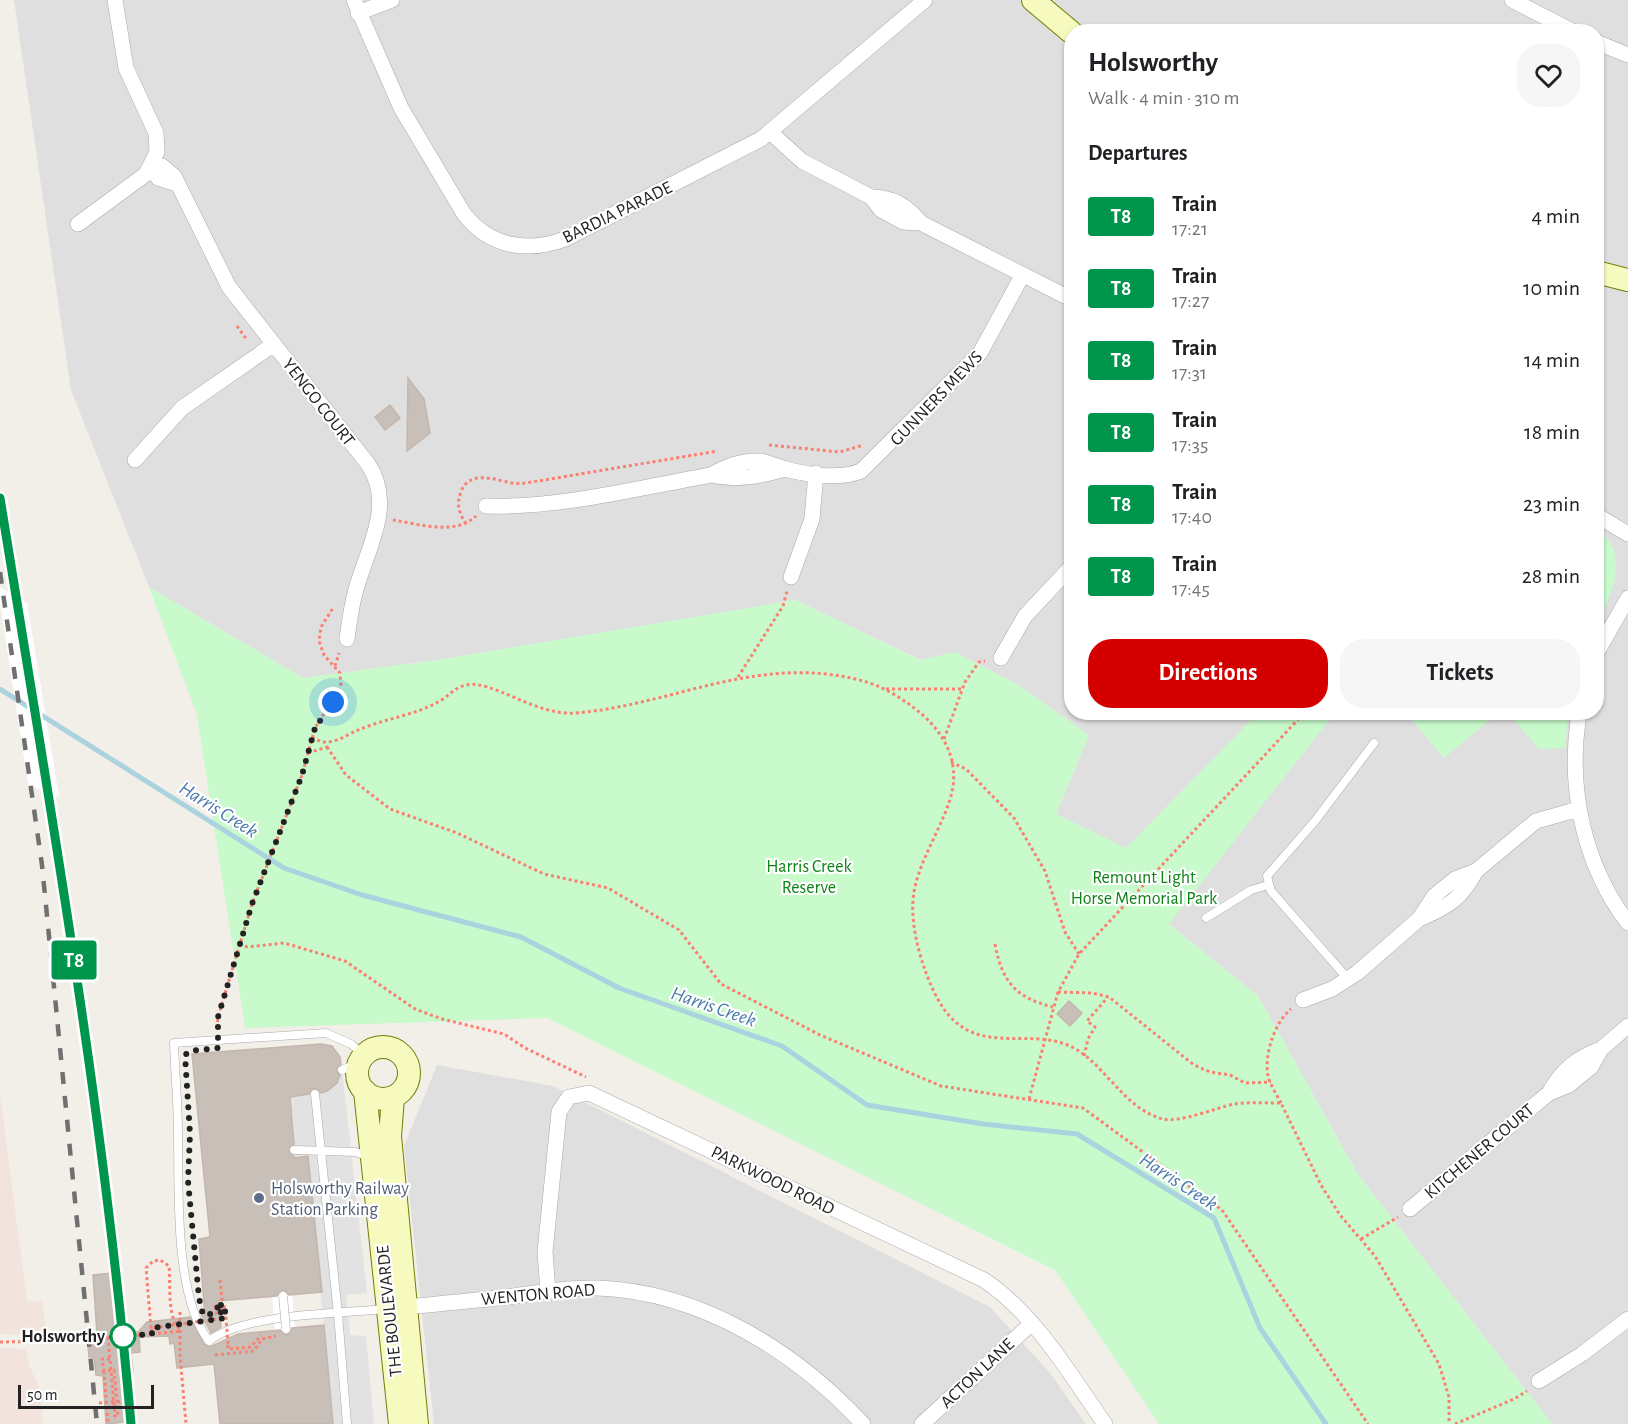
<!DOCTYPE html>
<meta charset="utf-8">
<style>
body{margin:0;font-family:"Alegreya Sans",sans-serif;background:#f6f6f6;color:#202124;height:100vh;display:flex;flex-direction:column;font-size:22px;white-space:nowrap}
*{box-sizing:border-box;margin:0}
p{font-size:20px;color:#757577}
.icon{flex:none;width:33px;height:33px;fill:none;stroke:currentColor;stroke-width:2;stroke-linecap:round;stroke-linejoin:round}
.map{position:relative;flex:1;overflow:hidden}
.sheet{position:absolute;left:1064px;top:24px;width:540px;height:696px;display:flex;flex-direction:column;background:#fff;border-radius:24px;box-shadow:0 2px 4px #0004}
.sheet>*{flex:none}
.badge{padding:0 12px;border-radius:4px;font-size:21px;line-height:39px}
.scale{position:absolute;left:18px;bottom:15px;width:136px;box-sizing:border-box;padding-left:6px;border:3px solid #222;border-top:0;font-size:16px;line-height:21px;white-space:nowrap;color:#222;-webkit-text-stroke:4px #fff;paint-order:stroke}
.you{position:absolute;width:30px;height:30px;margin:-15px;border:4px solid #fff;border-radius:50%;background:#1a73e8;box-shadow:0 0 0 9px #1a73e833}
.map>.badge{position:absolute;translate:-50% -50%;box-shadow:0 0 0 3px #fff}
h2{padding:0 24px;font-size:22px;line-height:54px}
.round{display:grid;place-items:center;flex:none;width:63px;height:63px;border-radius:24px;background:#f6f6f6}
.head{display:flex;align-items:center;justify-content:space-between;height:102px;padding:0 24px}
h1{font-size:28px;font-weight:700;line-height:45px}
.action{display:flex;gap:12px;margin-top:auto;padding:12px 24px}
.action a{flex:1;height:69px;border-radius:24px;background:#d40000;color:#fff;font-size:24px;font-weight:700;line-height:69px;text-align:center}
.action a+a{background:#f6f6f6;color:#202124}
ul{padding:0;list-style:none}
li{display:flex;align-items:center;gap:18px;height:72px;padding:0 24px}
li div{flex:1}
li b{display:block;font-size:22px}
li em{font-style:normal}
li .badge{min-width:66px;font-weight:700;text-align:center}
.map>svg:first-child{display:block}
.residential{fill:#e0dfdf;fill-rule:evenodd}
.military{fill:#f3e3dd}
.park{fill:#c8facc}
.parking{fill:#e2e2e2}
.pier{fill:#fff}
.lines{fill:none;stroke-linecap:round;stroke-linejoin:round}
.stream{stroke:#aad3df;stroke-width:5}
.building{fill:#c7bfb8;stroke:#c4b6ab;stroke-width:1.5}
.lane-casing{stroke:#a9a9a9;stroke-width:9}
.street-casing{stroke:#a9a9a9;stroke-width:16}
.secondary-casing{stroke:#707d05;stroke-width:24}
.path{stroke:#fa8072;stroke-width:3;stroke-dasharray:3 3;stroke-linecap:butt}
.lane{stroke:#fff;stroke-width:8}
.street{stroke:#fff;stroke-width:15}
.secondary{stroke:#f7fabf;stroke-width:22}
.rail{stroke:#707070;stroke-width:4.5;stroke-dasharray:12 12;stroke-linecap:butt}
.lane-bridge-casing{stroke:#a9a9a9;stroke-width:9;stroke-linecap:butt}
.path-bridge{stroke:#fa8072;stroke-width:3;stroke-dasharray:3 3;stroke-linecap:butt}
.lane-bridge{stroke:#fff;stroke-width:8}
.line-casing{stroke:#fff;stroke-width:14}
.line{stroke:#00954c;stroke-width:9}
.walk{stroke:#222;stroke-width:6;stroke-dasharray:0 10.8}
.service-dot{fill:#5c6f8a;stroke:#fff;stroke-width:2}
.stop-dot{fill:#fff;stroke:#00954c;stroke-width:3}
.labels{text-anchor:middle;stroke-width:4.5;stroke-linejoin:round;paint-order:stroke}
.street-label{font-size:18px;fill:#222;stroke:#fff}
.park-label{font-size:18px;fill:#0c8416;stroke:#fff}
.service-label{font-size:18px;fill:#4e5e75;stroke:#fff;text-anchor:start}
.stop-label{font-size:18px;font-weight:bold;fill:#222;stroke:#fff;text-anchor:end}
.water-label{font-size:20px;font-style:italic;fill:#4a7aab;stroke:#fff}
</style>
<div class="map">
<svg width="1628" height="1424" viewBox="0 0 1628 1424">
<rect width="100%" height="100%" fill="#f2efe9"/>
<!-- residential -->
<path class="residential" d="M 14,0 L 1628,0 L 1628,1424 L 1552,1424 L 1357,1173 L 1258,996 L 1169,924 L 1056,814 L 1089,735 L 921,660 L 795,600 L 437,660 L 303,678 L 149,587 L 71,390 ZM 1071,32 L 1596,32 L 1596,712 L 1071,712 Z
M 437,1065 L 553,1086 L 990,1307 L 1050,1373 L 1086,1424 L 434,1424 L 404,1146 Z"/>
<!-- military -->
<path class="military" d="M 0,1094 L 27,1301 L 42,1301 L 46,1336 L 0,1334 Z
M 0,1348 L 26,1349 L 29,1365 L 39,1388 L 43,1424 L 0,1424 Z"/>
<!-- park -->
<path class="park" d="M 1596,525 C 1628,555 1617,583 1596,625 Z
M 149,587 L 303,678 L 437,660 L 795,600 L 920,660 L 955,652 L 1017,684 L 1089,735 L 1056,814 L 1126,848 L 1258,713 L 1335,713 L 1169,924 L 1258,996 L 1357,1173 L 1552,1424 L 1159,1424 L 1055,1270 L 547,1018 L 245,1028 L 197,715 Z
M 1406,713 L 1498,713 L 1444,758 Z
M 1508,713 L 1568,713 L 1565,748 L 1539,749 Z"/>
<!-- parking -->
<path class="parking" d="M 342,1070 L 367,1293 L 346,1295 L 350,1335 L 366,1336 L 374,1424 L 333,1424 L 308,1157 L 295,1158 L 294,1150 L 290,1097 L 327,1091 L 337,1083 Z"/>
<!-- pier -->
<path class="pier" d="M 0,587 L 27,603 L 59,797 L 28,784 L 0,603 Z
M 292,1295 L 295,1328 L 275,1331 L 272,1296 Z"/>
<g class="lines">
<!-- stream -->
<path class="stream" d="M 0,689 L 284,868 L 362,895 L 521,937 L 619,988 L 782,1046 L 867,1105 L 983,1124 L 1077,1134 L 1214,1218 L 1260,1328 L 1326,1424"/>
</g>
<!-- building -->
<path class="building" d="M 408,378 L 424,399 L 430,433 L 407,451 Z
M 390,405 L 400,418 L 385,430 L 375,417 Z
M 1069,1001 L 1082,1013 L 1070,1026 L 1057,1014 Z
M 321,1044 L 332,1046 L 340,1057 L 341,1064 L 336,1070 L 340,1075 L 337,1083 L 327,1091 L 321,1093 L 314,1088 L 309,1094 L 290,1097 L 294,1144 L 288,1150 L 295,1158 L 308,1156 L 322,1292 L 289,1295 L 283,1290 L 277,1296 L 218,1301 L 221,1327 L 211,1333 L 202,1316 L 205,1316 L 199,1239 L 210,1237 L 192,1054 Z
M 113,1273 L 119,1332 L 138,1332 L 147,1322 L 190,1317 L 204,1344 L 210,1347 L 238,1334 L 280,1330 L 287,1335 L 292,1328 L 324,1325 L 333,1424 L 220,1424 L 214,1364 L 177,1368 L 174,1343 L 170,1344 L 169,1336 L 139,1337 L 140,1352 L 131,1353 L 133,1372 L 124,1373 L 125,1422 L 106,1424 L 103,1376 L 96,1375 L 94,1357 L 89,1357 L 87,1335 L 97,1334 L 93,1275 Z"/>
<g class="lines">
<!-- lane casing -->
<g class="lane-casing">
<path id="lane" d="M 1206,918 L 1251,890 L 1268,885
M 1348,979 L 1271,891 L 1267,876 L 1315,821 L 1374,743
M 364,1055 L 351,1044 L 326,1033 L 174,1043 C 175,1073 178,1104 178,1135 C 179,1191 174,1296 209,1341 C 245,1313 338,1314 385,1309
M 342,1070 L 360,1062
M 315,1094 L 338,1314 L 347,1424
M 294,1150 L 356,1152 L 369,1157"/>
</g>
<!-- street casing -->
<g class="street-casing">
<path id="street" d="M 354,0 L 401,108 L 464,214 C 490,247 527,253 565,239 L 761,139 L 925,0
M 1512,0 L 1574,32
M 358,13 L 392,0
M 1596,42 L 1628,55
M 770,132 L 802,161 L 871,197 L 881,210 L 903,222 L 921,223 L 1071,299
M 177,184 L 158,178 L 152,166 L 162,166 L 174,176 L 229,287 L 368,464 C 396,506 366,550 355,593 C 351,608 349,624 347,639
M 871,197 C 893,197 907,206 921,223
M 78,224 L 146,174 L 157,152 L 156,133 L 126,68 L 115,0
M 135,460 L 182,408 L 274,344
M 711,475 C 737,481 760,476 785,469
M 486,506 C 561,508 638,488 711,475 C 726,466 742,460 760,461 C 768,462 775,466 783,468 C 805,475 839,480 861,471 L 980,353 L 1022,276
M 1596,515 L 1628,534
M 791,577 L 812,519 L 816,473
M 1596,654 L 1628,598
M 1001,658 L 1025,616 L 1071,567
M 1575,712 L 1578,721 C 1568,791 1585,867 1628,923
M 1419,919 C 1448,907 1461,899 1476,871
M 1303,1000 L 1332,989 L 1357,973 L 1419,919 L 1434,896 L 1455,879 L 1476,871 L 1536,821 L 1579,809
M 1549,1093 C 1562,1070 1576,1058 1601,1049
M 1410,1209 L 1549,1093 L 1569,1085 L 1591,1067 L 1601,1049 L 1628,1026
M 548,1292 L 545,1252 L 559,1112 L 569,1097 L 589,1093 L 984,1280 C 1036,1315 1069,1373 1105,1424
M 398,1308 C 434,1304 471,1301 507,1297 C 537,1293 568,1287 598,1288 C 701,1292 795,1351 863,1424
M 1539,1381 L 1582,1354 L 1628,1319
M 922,1424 L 1032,1323"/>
</g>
<!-- secondary casing -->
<g class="secondary-casing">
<path id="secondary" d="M 1033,0 L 1071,32
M 1596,272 L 1628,280
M357 1073a26 26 0 1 1 52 0a26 26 0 1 1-52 0Z
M 365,1091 L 400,1424
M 393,1097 L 390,1136 L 417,1424"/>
</g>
<!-- path -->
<path class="path" d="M 237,326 L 247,340
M 769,445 L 840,452 L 863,445
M 393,520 C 419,524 455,536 476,516
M 466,524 C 459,513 456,504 461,492 C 469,469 496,480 512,483 C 519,484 525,483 532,482 L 718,451
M 335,666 L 339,653
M 738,677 L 783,606 L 787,591
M 886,689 L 962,689
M 312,737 C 316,739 320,742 324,742 C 335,743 347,735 356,731 C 382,719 413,716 438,702 C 448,697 455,687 466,685 C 491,679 536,716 575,713 C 663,706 735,665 826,674 C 850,677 870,681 890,692 C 925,712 959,742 953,787 C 947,820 922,854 915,887 C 909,912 916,944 924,967 C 931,987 941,1011 958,1024 C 988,1048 1028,1032 1062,1043 C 1102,1055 1120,1108 1163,1119 C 1179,1123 1216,1108 1234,1104 C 1250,1102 1266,1103 1281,1103 L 1321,1185 L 1340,1215 L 1375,1256 L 1439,1364 L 1449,1397 L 1449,1424
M 944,739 L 965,682 L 979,662 L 985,661
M 327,747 L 346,775 L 390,809 L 457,833 L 544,874 L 608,888 L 679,930 L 721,984 L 820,1035 L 941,1086 L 1083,1108 L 1222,1210 L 1368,1424
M 308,753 L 327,747 L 325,743
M 951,762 L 966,769 L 1014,818 L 1045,871 L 1065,932 L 1079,954
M 995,944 C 1002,982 1016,998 1053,1007
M 239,945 L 248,947 L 284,943 L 345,961 L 415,1009 L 442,1019 L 504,1034 L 525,1048 L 586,1077
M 1058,992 L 1092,993 L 1109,997 L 1194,1065 L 1210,1072 L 1230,1075 L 1245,1083 L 1271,1082
M 217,1028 L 218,1017 L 252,904 L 302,775 L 315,728 L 341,686 L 340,673 L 324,655 L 319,641 L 321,627 L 333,608
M 1084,1056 L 1088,1039 L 1095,1027 L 1087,1021 L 1108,997
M 1029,1099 L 1058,992 L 1079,954 L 1305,712
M 1281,1103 C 1277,1095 1270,1085 1268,1076 C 1264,1055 1274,1023 1291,1009
M 1361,1239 L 1398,1217
M 220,1280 L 223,1308
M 214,1307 L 224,1304 L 226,1318
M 180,1312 L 180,1355 L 186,1424
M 209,1314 L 223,1312 L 223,1308 L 214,1307
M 151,1328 L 146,1268 L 153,1261 L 160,1260 L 169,1266 C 171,1284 166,1320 182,1331
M 152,1334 L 180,1331
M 108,1337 L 115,1416 L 118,1416
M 0,1342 L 71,1341
M 228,1345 L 228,1349 L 251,1347 L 261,1335
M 215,1355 L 254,1351 L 262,1339 L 276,1336
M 104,1371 L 108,1424
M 99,1403 L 125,1401
M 1455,1424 L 1514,1399 L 1527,1391"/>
<!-- lane -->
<use href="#lane" class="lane"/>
<!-- street -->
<use href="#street" class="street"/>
<!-- secondary -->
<use href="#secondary" class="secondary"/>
<!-- rail -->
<path class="rail" d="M 0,499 L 96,1097 L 117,1264 L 131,1424
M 0,572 L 42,865 L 97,1424"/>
<!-- lane-bridge casing -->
<g class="lane-bridge-casing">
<path id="lane-bridge" d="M 283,1296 L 286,1329"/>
</g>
<!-- path-bridge -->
<path class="path-bridge" d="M 71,1341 L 152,1334 L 151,1328 L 226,1318 L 228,1345
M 110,1359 L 102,1359 L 104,1371 L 114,1370 L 118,1416"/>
<!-- lane-bridge -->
<use href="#lane-bridge" class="lane-bridge"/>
</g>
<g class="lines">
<!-- line casing -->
<g class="line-casing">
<path id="line" d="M 0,498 C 50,806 104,1113 131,1424"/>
</g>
<!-- line -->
<use href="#line" class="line"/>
<!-- walk -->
<path class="walk" d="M 123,1336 L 111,1337 L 152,1334 L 152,1328 L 226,1318 L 224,1304 L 214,1307 L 222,1308 L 223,1312 L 203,1315 L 199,1298 L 188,1181 L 190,1134 L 185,1055 L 190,1051 L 218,1048 L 218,1017 L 252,904 L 302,775 L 315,728 L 333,702"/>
</g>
<!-- markers -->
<circle class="service-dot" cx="259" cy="1198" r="6"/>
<circle class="stop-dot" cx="123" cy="1336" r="12"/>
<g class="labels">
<!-- street labels -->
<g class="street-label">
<text transform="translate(617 212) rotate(-26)" y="6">BARDIA PARADE</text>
<text transform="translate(936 398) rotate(-46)" y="6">GUNNERS MEWS</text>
<text transform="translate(319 402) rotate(52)" y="6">YENGO COURT</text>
<text transform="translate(1479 1151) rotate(-40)" y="6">KITCHENER COURT</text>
<text transform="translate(773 1180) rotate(26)" y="6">PARKWOOD ROAD</text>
<text transform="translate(538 1294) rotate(-5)" y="6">WENTON ROAD</text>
<text transform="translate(389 1311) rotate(-96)" y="6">THE BOULEVARDE</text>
<text transform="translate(977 1373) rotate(-43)" y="6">ACTON LANE</text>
</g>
<!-- park labels -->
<g class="park-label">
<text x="809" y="872">Harris Creek<tspan x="809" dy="21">Reserve</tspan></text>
<text x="1144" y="883">Remount Light<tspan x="1144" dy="21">Horse Memorial Park</tspan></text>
</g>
<!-- service labels -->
<g class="service-label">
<text x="271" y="1194">Holsworthy Railway<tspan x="271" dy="21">Station Parking</tspan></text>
</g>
<!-- stop labels -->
<g class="stop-label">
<text x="105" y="1342">Holsworthy</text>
</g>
<!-- water labels -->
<g class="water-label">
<text transform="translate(219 809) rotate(32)" y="7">Harris Creek</text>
<text transform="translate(714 1006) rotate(19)" y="7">Harris Creek</text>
<text transform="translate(1179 1181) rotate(33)" y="7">Harris Creek</text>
</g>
</g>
</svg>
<div class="scale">50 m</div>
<div class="you" style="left:333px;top:702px"></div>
<b class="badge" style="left:74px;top:960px;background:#00954c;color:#fff">T8</b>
<section class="sheet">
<div class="head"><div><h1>Holsworthy</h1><p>Walk · 4 min · 310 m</p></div><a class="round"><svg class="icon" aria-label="heart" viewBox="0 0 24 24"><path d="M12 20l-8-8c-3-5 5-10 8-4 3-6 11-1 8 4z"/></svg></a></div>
<h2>Departures</h2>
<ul>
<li><span class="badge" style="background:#00954c;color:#fff">T8</span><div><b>Train</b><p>17:21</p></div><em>4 min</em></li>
<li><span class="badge" style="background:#00954c;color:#fff">T8</span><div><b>Train</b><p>17:27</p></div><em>10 min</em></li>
<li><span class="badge" style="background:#00954c;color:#fff">T8</span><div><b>Train</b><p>17:31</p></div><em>14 min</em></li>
<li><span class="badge" style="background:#00954c;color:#fff">T8</span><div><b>Train</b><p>17:35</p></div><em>18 min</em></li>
<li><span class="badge" style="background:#00954c;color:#fff">T8</span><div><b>Train</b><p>17:40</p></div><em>23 min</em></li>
<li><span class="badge" style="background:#00954c;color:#fff">T8</span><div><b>Train</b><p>17:45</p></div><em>28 min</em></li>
</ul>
<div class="action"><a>Directions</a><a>Tickets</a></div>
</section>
</div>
